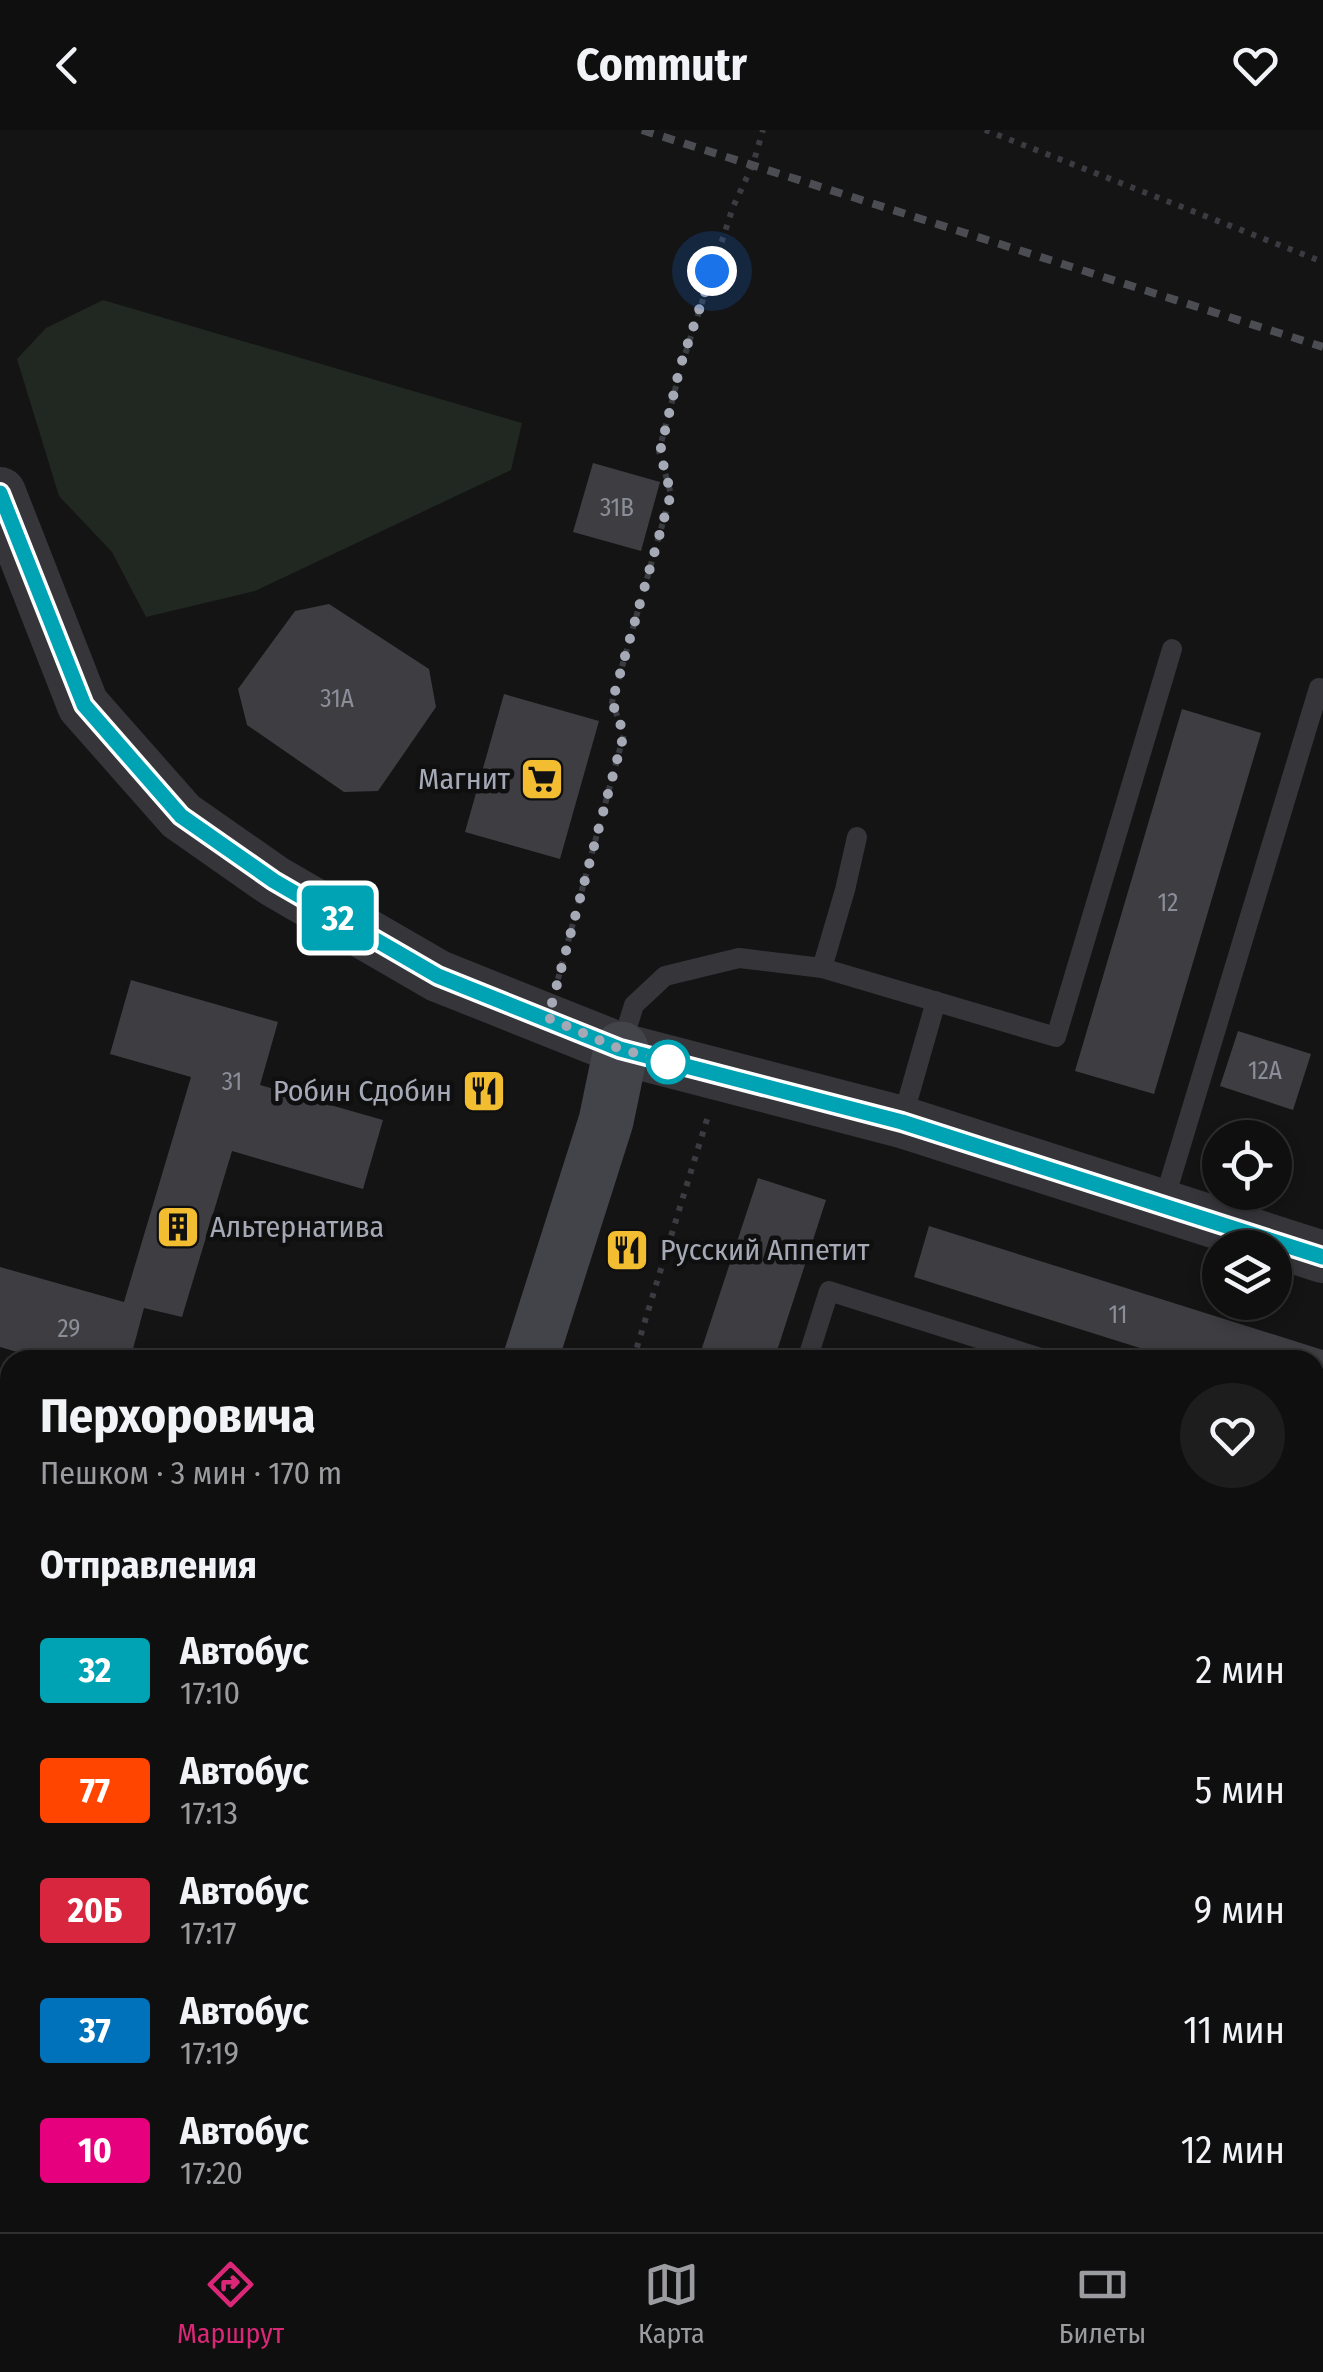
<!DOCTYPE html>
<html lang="ru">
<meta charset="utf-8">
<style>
body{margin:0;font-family:"Fira Sans Condensed",sans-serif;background:#1d1d1e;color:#f1f3f6;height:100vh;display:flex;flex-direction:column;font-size:38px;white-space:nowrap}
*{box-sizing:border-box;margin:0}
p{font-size:32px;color:#9b9c9f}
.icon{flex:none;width:55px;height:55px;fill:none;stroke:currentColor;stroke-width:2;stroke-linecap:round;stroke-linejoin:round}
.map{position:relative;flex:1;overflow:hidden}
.side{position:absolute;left:0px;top:1220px;width:1325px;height:882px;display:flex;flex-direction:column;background:#0f0f10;border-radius:30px 30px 0 0;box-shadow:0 5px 15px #0003,0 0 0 2px #2f2f30}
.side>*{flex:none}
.badge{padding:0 20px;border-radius:8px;font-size:35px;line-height:65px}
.controls{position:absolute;left:1202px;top:990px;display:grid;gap:20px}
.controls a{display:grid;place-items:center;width:90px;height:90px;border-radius:50%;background:#0f0f10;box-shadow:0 5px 15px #0003,0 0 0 2px #2f2f30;font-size:50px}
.you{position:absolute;width:50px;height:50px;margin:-25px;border:8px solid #fff;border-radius:50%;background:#1a73e8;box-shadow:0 0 0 15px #1a73e833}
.map>.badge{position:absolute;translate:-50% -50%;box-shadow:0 0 0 5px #fff}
h2{padding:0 40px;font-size:38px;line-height:90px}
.round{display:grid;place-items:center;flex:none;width:105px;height:105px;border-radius:52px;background:#1d1d1e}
.overview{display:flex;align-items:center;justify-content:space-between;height:170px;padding:0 40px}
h1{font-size:48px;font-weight:700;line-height:75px}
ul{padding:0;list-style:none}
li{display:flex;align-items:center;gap:30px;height:120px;padding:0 40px}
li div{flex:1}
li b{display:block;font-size:38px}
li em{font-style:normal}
li .badge{min-width:110px;font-weight:700;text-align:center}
header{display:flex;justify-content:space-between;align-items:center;height:130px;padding:0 40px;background:#0f0f10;font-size:45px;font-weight:700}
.dock{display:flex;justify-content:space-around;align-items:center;height:140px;border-top:2px solid #2f2f30;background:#0f0f10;font-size:28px;color:#9b9c9f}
.dock a{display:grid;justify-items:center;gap:5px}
.dock .selected{color:#db2777}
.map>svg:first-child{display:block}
.green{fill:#202821}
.building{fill:#3e3e42}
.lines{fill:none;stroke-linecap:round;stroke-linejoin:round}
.path{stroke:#3b3c41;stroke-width:6;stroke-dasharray:5 8;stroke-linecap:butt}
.service{stroke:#35353a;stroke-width:20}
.tertiary{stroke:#35353a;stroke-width:52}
.secondary{stroke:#43444a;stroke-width:55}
.rail{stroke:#4c4d53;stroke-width:8;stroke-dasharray:12 10;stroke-linecap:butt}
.line-casing{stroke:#fff;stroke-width:22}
.line{stroke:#00a3b4;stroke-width:15}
.walk{stroke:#a5a9b6;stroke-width:10;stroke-dasharray:0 18}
.stop-dot{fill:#fff;stroke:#00a3b4;stroke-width:5}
.labels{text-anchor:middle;stroke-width:9;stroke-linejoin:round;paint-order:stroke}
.number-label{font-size:25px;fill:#8b8e99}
.poi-label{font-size:30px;fill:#a5a9b6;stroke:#0f0f10;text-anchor:end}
</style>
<header><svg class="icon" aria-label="back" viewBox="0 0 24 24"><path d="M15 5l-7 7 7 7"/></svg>Commutr<svg class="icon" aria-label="heart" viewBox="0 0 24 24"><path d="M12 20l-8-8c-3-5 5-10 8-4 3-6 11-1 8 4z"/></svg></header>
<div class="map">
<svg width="1323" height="2102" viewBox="0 0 1323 2102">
<rect width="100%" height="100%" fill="#141415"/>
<!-- green -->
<path class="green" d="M 103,170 L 522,293 L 511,340 L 255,461 L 146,487 L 112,422 L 59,366 L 17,229 L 46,198 Z"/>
<!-- building -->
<path class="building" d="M 593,333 L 660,352 L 641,421 L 573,402 Z
M 329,474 L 429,539 L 436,577 L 378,661 L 344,662 L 247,595 L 238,559 L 295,481 Z
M 504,564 L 599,591 L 560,729 L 465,702 Z
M 1182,579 L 1261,603 L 1154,964 L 1075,941 Z
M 131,850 L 278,892 L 260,955 L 383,990 L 363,1059 L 232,1021 L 182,1187 L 144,1178 L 130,1230 L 45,1230 L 0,1217 L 0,1137 L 124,1172 L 191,947 L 110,924 Z
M 1238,901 L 1311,924 L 1293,980 L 1220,956 Z
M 758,1048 L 826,1070 L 774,1230 L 698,1230 Z
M 929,1096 L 1323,1220 L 1323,1276 L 1315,1273 L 1315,1230 L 1178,1230 L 914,1147 Z
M 0,1539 L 10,1542 L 10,1684 L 0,1681 Z
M 1315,1630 L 1323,1632 L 1323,1707 L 1315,1705 Z
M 0,1934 L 10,1936 L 10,2011 L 0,2008 Z
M 511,2092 L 583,2092 L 580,2102 L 508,2102 Z
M 1000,2092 L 1267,2092 L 1296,2101 L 1029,2102 Z"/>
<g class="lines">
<!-- path -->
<path class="path" d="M 985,0 L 1323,132
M 558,849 L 624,604 L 612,572 L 671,364 L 659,321 L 681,237 L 733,77 L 753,34 L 763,0
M 633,1230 L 708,986
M 363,2102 L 366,2092"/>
<!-- service -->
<path class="service" d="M 822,838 L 845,760 L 857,707
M 621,917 L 634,875 L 665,846 L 739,828 L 822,838 L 1056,907 L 1172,519
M 902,990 L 936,871
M 1163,1074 L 1319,558 L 1323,559
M 807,1230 L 829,1161 L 1047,1230
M 1315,1315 L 1323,1317
M 1315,1729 L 1323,1732
M 1315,2077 L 1323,2080
M 845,2102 L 848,2092"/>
<!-- tertiary -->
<path class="tertiary" d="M 0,363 L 83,575 L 181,686 L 274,751 L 438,846 L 621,919 L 902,992 L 1323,1127"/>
<!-- secondary -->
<path class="secondary" d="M 530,1230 L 606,991 L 621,919
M 263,2102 L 266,2092"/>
<!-- rail -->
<path class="rail" d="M 642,0 L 1323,217"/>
</g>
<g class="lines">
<!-- line casing -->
<g class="line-casing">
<path id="line" d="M 0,363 L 84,575 L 181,686 L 274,751 L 438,846 L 620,919 L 902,992 L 1323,1127"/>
</g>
<!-- line -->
<use href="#line" class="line"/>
<!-- walk -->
<path class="walk" d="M 668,932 L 620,919 L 548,888 L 624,604 L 612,572 L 671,364 L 660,322 L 680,237 L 712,141"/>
</g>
<!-- icons -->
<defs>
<g id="supermarket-square" transform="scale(2.25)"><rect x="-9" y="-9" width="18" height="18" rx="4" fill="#f2bd30" stroke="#0f0f10"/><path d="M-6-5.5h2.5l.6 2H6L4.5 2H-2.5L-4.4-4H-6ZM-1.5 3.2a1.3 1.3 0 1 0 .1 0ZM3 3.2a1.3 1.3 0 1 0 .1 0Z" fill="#111"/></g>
<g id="restaurant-square" transform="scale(2.25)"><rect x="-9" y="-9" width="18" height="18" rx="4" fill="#f2bd30" stroke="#0f0f10"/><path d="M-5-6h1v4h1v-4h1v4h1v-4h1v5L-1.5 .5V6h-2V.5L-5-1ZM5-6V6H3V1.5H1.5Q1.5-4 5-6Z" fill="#111"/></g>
<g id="building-square" transform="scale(2.25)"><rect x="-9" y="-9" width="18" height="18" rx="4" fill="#f2bd30" stroke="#0f0f10"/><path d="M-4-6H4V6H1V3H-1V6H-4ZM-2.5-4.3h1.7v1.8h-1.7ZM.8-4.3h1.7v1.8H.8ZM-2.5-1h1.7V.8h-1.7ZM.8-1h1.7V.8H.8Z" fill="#111"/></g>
</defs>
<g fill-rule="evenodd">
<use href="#supermarket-square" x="542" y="649"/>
<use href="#restaurant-square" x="484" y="961"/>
<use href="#building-square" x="178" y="1097"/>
<use href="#restaurant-square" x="627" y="1120"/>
</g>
<!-- markers -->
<circle class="stop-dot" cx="668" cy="932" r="20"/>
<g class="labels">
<!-- number labels -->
<g class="number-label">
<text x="617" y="386">31В</text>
<text x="337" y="577">31А</text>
<text x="1168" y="781">12</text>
<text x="1265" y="949">12А</text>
<text x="232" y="960">31</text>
<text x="1118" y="1193">11</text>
<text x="69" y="1207">29</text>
</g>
<!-- poi labels -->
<g class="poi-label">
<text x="510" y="659">Магнит</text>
<text x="452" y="971">Робин Сдобин</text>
<text x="210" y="1107" text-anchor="start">Альтернатива</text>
<text x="660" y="1130" text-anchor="start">Русский Аппетит</text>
</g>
</g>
</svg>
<div class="controls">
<a><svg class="icon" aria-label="locate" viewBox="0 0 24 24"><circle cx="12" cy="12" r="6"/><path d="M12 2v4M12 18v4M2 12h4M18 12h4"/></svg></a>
<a><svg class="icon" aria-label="layers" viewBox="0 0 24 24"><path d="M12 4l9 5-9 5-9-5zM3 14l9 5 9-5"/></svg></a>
</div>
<div class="you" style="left:712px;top:141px"></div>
<b class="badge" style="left:338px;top:788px;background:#00a3b4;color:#fff">32</b>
<section class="side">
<div class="overview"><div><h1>Перхоровича</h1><p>Пешком · 3 мин · 170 m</p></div><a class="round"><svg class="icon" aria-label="heart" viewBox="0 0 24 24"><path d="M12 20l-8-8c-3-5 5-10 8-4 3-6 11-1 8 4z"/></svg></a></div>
<h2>Отправления</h2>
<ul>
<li><span class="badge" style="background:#00a3b4;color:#fff">32</span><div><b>Автобус</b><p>17:10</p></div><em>2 мин</em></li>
<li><span class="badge" style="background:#ff4500;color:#fff">77</span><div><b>Автобус</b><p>17:13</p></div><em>5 мин</em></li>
<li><span class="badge" style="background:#d7263d;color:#fff">20Б</span><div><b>Автобус</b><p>17:17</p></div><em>9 мин</em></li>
<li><span class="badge" style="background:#0072bc;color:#fff">37</span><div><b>Автобус</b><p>17:19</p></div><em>11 мин</em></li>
<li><span class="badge" style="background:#e6007e;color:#fff">10</span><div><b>Автобус</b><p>17:20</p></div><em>12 мин</em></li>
</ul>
</section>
</div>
<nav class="dock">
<a class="selected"><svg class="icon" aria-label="directions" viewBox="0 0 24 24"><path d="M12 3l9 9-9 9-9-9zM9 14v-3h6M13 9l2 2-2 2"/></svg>Маршрут</a>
<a><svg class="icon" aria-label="map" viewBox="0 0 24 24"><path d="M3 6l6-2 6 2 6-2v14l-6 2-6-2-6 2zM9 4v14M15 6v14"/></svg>Карта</a>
<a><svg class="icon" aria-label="tickets" viewBox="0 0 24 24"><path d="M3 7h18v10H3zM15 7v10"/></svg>Билеты</a>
</nav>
